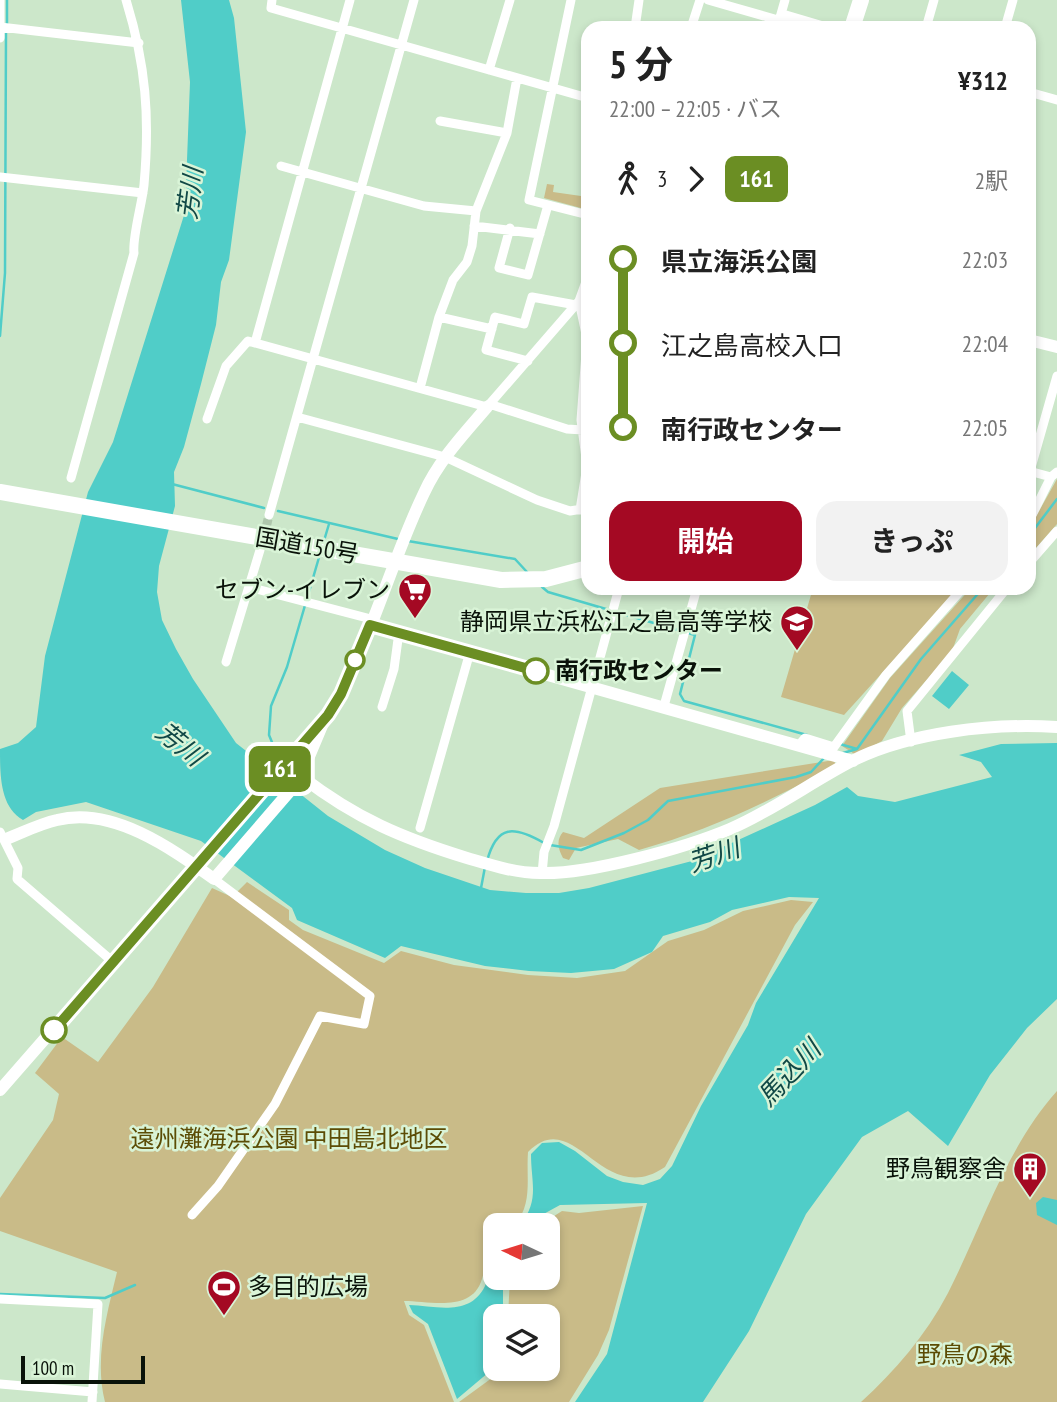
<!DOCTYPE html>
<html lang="ja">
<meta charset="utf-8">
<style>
body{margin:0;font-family:"PT Sans Narrow","Noto Sans JP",sans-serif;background:#f2f2f2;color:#222;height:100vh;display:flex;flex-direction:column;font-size:26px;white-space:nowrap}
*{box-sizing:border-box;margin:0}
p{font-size:23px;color:#767676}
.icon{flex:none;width:38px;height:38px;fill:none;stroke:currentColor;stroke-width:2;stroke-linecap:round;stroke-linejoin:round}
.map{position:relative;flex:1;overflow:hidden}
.side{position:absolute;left:581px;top:21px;width:455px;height:574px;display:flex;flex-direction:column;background:#fff;border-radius:21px;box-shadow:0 4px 10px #0003}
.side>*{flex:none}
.badge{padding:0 14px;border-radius:10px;font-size:24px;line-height:46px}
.needle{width:46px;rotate:274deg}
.fabs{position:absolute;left:483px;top:1213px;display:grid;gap:14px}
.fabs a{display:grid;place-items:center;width:77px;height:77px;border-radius:14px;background:#fff;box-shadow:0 4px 10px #0003;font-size:35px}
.scale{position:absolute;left:21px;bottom:18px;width:124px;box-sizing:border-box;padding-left:7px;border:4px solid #091209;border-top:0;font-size:19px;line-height:24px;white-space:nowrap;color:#091209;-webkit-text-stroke:5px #d9f4d7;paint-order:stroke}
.map>.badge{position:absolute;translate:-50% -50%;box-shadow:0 0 0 4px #fff}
.legs{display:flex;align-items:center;gap:10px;height:77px;padding:0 28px;font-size:23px}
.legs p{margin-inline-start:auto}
.head{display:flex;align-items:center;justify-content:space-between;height:119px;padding:0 28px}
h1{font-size:38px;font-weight:700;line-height:52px}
.button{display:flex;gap:14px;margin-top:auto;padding:14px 28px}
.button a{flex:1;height:80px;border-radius:21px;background:#a40923;color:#fff;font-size:28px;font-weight:700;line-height:80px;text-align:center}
.button a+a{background:#f2f2f2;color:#222}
ul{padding:0 28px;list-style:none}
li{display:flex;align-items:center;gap:24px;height:84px;font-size:26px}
li i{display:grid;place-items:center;width:10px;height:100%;margin:0 9px;background:currentColor}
li i::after{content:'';width:18px;height:18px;margin:-9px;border:5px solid;border-radius:50%;background:#fff}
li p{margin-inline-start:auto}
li:first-child i{background:linear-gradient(#0000 50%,currentColor 0)}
li:last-child i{background:linear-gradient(currentColor 50%,#0000 0)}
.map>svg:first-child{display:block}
.green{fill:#c9bb88}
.water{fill:#50cdc8}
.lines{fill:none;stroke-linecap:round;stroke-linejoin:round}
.stream{stroke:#50cdc8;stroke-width:2.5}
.street-tunnel{stroke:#afc7ad;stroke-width:9;stroke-dasharray:9 4.5;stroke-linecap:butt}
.street{stroke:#fff;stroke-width:9}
.secondary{stroke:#fff;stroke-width:12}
.highway{stroke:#fff;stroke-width:16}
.line-1-casing{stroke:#fff;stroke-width:16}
.line-1{stroke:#6b8e23;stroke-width:10}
.stop-1-dot{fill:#fff;stroke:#6b8e23;stroke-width:3.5}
.labels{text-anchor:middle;stroke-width:5;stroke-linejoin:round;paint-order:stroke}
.street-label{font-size:24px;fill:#091209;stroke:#d9f4d7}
.poi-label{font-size:24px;fill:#091209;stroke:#d9f4d7;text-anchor:end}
.stop-label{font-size:24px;font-weight:bold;fill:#091209;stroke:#d9f4d7;text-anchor:start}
.park-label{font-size:24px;fill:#5c4c05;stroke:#d9f4d7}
.water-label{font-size:26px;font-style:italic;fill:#104846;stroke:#d9f4d7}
</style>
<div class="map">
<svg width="1057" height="1402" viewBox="0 0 1057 1402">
<rect width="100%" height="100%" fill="#cce7ca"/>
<!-- green -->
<path class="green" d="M 547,184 L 554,185 L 553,192 L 588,197 L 588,210 L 544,198 Z
M 1057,479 L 1057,524 L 1029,556 L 1029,529 Z
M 813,588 L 959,588 L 844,715 L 781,697 Z
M 971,588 L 1000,588 L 990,593 L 960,629 L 952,651 L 902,708 L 882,741 L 856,755 L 842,746 L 890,678 Z
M 834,760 L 836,766 C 771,800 711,830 639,850 L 618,839 L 576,848 L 569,860 L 563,858 C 558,849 556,840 563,832 L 584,838 L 660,788 Z
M 247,882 L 289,910 L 289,920 L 303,930 L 384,963 L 401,951 L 454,965 L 528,975 L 577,978 L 625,971 L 668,941 L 704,930 L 743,911 L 791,900 L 813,902 L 795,925 L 665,1167 C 602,1210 575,1104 528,1152 C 526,1179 533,1203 515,1225 L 495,1225 L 495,1250 C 485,1261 486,1266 482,1279 C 472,1313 430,1301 404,1301 L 409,1315 L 424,1325 L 454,1402 L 105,1402 C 94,1359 107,1314 117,1272 L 0,1231 L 0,1198 L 53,1120 L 59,1094 L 35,1073 L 62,1037 L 98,1062 L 153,987 L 212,888 L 232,897 Z
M 1057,1091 L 1057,1402 L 861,1402 C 895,1371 926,1335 948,1293 C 982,1226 1006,1148 1057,1091 Z
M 643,1206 L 609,1330 L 598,1355 L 569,1402 L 459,1402 L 496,1375 L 499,1369 L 548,1368 L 548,1316 L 508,1316 L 510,1278 L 548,1278 L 548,1225 L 540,1225 L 562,1211 L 579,1213 Z"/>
<!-- water -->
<path class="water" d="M 181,0 L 229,0 L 234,18 L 246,132 L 229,260 L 221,282 L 216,325 L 201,384 L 184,447 L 174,472 L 175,506 L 159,566 L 157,592 L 162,620 L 176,649 L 193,679 L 236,743 L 328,816 L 385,850 L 425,868 L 490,890 L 526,893 L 559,893 L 589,888 L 692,861 L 815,805 L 847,787 L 858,796 L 895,802 L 992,777 L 981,762 L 959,755 L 1001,744 L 1057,743 L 1057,999 L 1027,1028 L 990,1075 L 948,1146 L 908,1111 L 862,1137 L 806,1214 L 749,1331 L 703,1402 L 575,1402 L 607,1354 L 647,1203 L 560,1205 L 540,1216 L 536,1225 L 520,1225 C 540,1200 531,1183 531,1154 L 542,1143 L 559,1142 L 575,1151 L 607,1176 L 623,1182 L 643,1185 L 660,1179 L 672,1166 L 701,1106 L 748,1025 L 756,1003 L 819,898 L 789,897 L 732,910 L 710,922 L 663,936 L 652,952 L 614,969 L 571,973 L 529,971 L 485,966 L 401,946 L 385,958 L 297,920 L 292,908 L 201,841 L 86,802 L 36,812 L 23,820 C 0,807 0,775 0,749 L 18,743 L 36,727 L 45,656 L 88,492 L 113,442 L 185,212 L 190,82 Z
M 952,671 L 969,685 L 949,709 L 932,696 Z
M 1043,1197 L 1057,1200 L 1057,1225 L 1037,1215 L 1036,1203 Z
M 495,1255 L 495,1278 L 503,1278 L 503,1316 L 495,1316 L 495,1367 L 457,1399 L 428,1324 L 413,1313 L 409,1305 C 436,1306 470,1317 485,1286 C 490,1275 486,1265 495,1255 Z"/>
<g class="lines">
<!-- stream -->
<path class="stream" d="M 7,25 L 7,0
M 0,336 L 5,273 L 6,31
M 172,484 L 264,508
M 278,511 L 398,539
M 1029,536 L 1057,499
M 408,541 L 515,559 L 527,572
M 323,544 L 329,524
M 542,587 L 548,592 L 681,631
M 688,633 L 695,635 L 680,694 L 684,701 L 807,735
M 840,744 L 857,749
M 843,753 L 857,749 L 921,659 L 983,588
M 281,764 L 269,735 L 271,706 L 287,667 L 320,554
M 550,845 L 581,850 L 624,833 L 648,820 L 668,801 L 796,777 L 811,772 L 824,758
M 487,861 C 497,824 514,826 544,843
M 481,888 L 485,867
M 0,1294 L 105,1298 L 135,1285"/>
<!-- street-tunnel -->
<path class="street-tunnel" d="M 263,541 L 269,515"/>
<!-- street -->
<path class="street" d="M 272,0 L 271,8 L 588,98
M 571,0 L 529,200 L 588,215
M 708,0 L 806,28
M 779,20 L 786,15 L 830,28
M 0,27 L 139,43
M 635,28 L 639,0
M 691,28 L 700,0
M 777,28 L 785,0
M 926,28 L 934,0
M 1005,28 L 1013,0
M 0,38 L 0,0
M 489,70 L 510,0
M 1029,92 L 1057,100
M 440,121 L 507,133
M 281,166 L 424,206 L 476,211
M 0,177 L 143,193
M 474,226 L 540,234
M 510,228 L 499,268 L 528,275 L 548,205
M 579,301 L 587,339 L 581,420 L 587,466 L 580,510
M 439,317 L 492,329
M 255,343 L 350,0
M 528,361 L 486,350 L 495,317 L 524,324 L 532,297 L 576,305
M 420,388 L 439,317 L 453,280 L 467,262 L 472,246 L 476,211 L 507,133 L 517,78
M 489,404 L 567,429 L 583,430
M 297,417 L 445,457 L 537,500 L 570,511 L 588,508
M 207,419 L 226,366 L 248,341 L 487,407 L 579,301 L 588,276
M 1029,471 L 1051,477 L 1057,472
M 1030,471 L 1057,376
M 71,478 L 134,253 C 132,238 142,204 144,185 C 150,117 146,65 126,0
M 269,515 L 414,0
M 1029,521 L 1051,477
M 1029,563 L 1057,531
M 249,587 L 371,619
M 226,662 L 260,550
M 664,706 L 697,588
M 382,707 L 394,669 L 399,632
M 911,742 L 907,711 L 1007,588
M 799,745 L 805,738 L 834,747 L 886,675 L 963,588
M 302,777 L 326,720
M 420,828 L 470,652
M 0,832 L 18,868 L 17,879 L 112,961
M 542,874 L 544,852 L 554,826 L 619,588
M 192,1215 L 218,1186 L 275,1104 L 320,1016 L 364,1024 L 370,996 L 214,879
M 0,1299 L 98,1304 L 92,1402
M 0,1384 L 93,1392"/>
<!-- secondary -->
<path class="secondary" d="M 1029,340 L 1057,347
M 370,625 L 853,761
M 6,839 C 22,833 39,824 57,820 C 112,806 171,848 214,879 L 302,777 C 357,819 402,838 467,858 C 491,865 515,873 540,873 C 587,875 685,848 730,829 C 772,811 810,783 850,762 C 908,732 993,723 1057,727
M 0,1090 L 328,715 C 370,646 389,566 424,493 C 439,460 464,434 487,407"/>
<!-- highway -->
<path class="highway" d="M 852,28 L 861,0
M 0,492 L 501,580 L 546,579 L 588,568"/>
</g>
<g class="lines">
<!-- line-1 casing -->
<g class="line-1-casing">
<path id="line-1" d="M 54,1030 L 328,715 L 341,694 L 370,625 L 536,671"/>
</g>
<!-- line-1 -->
<use href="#line-1" class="line-1"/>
</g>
<!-- icons -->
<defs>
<g id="supermarket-pin" transform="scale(1.75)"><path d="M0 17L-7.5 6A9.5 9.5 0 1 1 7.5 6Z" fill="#a40923" stroke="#d9f4d7"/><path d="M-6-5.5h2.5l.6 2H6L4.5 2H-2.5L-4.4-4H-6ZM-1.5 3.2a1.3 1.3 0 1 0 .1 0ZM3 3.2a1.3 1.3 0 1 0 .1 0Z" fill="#fff"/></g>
<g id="school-pin" transform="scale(1.75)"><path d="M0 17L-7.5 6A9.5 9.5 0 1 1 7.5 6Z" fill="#a40923" stroke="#d9f4d7"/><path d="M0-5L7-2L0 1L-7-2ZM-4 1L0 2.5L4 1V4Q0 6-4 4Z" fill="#fff"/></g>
<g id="building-pin" transform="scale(1.75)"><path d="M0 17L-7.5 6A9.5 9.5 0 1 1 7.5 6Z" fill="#a40923" stroke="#d9f4d7"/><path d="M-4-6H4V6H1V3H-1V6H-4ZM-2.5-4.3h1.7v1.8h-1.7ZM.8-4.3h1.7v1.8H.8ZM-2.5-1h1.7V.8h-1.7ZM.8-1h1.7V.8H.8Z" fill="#fff"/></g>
<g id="stadium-pin" transform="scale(1.75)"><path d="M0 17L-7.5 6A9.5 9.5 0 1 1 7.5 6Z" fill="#a40923" stroke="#d9f4d7"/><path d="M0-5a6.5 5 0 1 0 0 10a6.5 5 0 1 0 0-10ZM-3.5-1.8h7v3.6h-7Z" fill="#fff"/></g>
</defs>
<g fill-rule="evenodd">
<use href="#supermarket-pin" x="415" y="590"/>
<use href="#school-pin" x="797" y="622"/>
<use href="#building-pin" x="1030" y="1169"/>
<use href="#stadium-pin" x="224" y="1287"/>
</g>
<!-- markers -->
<g class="stop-1-dot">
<circle cx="355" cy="660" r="9"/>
<circle cx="536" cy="671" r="12"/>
<circle cx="54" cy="1030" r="12"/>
</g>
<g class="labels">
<!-- street labels -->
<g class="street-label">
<text transform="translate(307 546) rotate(10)" y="8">国道150号</text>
</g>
<!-- poi labels -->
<g class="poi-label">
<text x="390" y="598">セブン-イレブン</text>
<text x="772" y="630">静岡県立浜松江之島高等学校</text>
<text x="1006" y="1177">野鳥観察舎</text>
<text x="248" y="1295" text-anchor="start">多目的広場</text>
</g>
<!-- stop labels -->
<g class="stop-label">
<text x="555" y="679">南行政センター</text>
</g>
<!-- park labels -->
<g class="park-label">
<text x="289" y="1147">遠州灘海浜公園 中田島北地区</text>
<text x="965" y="1363">野鳥の森</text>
</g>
<!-- water labels -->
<g class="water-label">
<text transform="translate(190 193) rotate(-83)" y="9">芳川</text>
<text transform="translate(180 744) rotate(39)" y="9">芳川</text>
<text transform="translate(714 855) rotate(-19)" y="9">芳川</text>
<text transform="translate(789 1073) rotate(-47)" y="9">馬込川</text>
</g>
</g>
</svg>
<div class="fabs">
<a><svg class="needle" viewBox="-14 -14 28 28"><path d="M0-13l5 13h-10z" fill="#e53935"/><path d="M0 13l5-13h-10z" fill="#767676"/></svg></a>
<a><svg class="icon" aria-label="layers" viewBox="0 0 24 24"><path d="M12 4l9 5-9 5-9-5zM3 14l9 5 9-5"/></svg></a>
</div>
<div class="scale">100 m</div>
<b class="badge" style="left:280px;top:769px;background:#6b8e23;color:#fff">161</b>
<section class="side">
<div class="head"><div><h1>5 分</h1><p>22:00 – 22:05 · バス</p></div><b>¥312</b></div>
<div class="legs"><svg class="icon" aria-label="walk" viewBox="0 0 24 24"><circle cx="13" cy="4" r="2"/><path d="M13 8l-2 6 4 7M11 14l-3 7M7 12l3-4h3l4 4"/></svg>3<svg class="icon" aria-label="forward" viewBox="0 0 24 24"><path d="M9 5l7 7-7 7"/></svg><b class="badge" style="background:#6b8e23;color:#fff">161</b><p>2駅</p></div>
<ul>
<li><i style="color:#6b8e23"></i><b>県立海浜公園</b><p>22:03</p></li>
<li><i style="color:#6b8e23"></i><span>江之島高校入口</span><p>22:04</p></li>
<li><i style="color:#6b8e23"></i><b>南行政センター</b><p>22:05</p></li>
</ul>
<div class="button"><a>開始</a><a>きっぷ</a></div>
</section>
</div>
